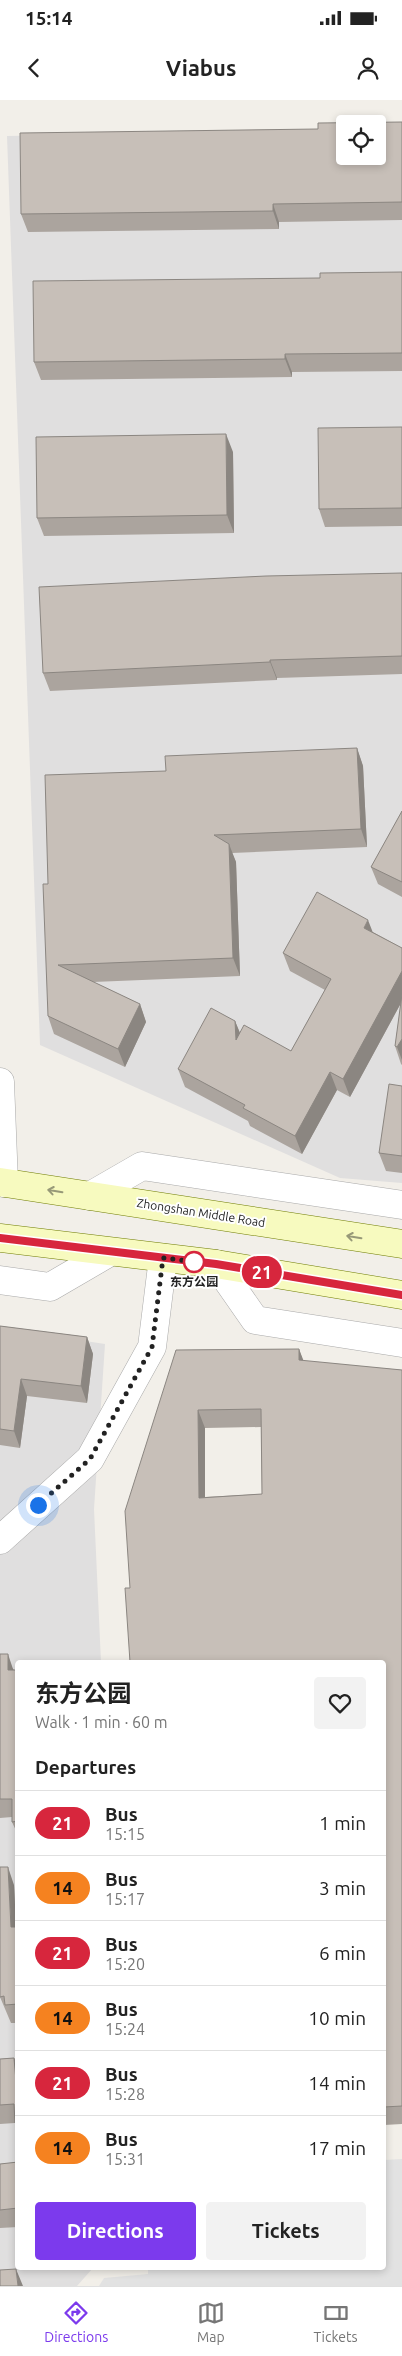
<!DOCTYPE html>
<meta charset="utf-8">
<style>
body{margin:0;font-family:Ubuntu,"Noto Sans SC",sans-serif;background:#f2f2f2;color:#222;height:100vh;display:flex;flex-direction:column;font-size:19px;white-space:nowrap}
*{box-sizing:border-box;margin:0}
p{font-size:16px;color:#767676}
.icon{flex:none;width:28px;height:28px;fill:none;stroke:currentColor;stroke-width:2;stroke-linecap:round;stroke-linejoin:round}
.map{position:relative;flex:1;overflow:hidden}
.panel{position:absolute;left:15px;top:1560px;width:371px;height:610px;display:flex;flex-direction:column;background:#fff;border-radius:5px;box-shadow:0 2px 8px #0003}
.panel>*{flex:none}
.badge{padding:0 10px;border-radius:16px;font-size:18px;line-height:32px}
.buttons{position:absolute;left:336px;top:15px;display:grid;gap:10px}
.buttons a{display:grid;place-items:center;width:50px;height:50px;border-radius:5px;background:#fff;box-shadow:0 2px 8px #0003;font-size:25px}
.you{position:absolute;width:25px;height:25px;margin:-12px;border:4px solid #fff;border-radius:50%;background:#1a73e8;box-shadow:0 0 0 8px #1a73e833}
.map>.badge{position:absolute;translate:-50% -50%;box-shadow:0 0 0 2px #fff}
h2{padding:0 20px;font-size:19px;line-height:45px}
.round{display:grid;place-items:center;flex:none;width:52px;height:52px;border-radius:5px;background:#f2f2f2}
.summary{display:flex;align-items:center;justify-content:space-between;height:85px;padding:0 20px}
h1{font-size:24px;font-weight:700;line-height:38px}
.action{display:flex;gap:10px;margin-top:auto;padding:10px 20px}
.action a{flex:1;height:58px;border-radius:5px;background:#7c3aed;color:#fff;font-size:20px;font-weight:700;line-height:58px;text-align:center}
.action a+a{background:#f2f2f2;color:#222}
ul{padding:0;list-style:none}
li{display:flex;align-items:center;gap:15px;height:65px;padding:0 20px;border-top:1px solid #e0e0e0}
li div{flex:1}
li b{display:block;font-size:19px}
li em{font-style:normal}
li .badge{min-width:55px;font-weight:700;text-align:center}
.status{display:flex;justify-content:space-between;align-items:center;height:35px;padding:0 25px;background:#fff;direction:ltr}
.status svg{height:14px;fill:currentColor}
header{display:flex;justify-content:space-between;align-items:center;height:65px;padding:0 20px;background:#fff;font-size:22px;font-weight:700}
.menu{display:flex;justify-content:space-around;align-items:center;height:70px;border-top:1px solid #e0e0e0;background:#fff;font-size:14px;color:#767676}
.menu a{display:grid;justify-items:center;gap:2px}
.menu .selected{color:#7c3aed}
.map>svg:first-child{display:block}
.residential{fill:#e0dfdf}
.parking{fill:#e2e2e2}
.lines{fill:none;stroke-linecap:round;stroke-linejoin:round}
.street-casing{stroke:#a9a9a9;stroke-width:29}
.secondary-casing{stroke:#707d05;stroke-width:29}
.street{stroke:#fff;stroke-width:28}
.secondary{stroke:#f7fabf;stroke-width:28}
.wall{fill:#aba49e;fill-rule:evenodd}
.shaded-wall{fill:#8b8681}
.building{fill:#c7bfb8;stroke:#8b8681;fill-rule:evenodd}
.oneway{stroke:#979978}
.line-casing{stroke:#fff;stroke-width:11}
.line{stroke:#d7263d;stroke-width:8}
.walk{stroke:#222;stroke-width:5;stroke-dasharray:0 9}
.stop-dot{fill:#fff;stroke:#d7263d;stroke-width:2.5}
.labels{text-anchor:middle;stroke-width:4;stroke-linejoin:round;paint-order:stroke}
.street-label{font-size:12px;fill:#222;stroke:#fff}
.stop-label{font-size:12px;font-weight:bold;fill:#222;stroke:#fff}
</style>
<div class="status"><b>15:14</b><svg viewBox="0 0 49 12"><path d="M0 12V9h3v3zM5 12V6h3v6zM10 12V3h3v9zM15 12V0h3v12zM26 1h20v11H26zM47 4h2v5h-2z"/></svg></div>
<header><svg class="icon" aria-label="back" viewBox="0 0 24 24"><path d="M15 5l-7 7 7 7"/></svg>Viabus<svg class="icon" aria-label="person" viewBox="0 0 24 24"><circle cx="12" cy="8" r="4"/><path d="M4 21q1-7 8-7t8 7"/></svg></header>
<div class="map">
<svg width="402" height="2186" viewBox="0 0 402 2186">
<rect width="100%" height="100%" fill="#f2efe9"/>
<!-- residential -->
<path class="residential" d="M 402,29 L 402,1083 L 340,1078 L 40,945 L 7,36 L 345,30 L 345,56 L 378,56 Z
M 0,1228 L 105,1244 L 94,1409 L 101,1562 L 18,1562 L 18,2168 L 93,2168 L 77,2186 L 0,2186 Z"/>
<!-- parking -->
<path class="parking" d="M 402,2059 L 402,2186 L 99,2186 L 104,2178 L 148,2174 L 148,2168 L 384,2168 L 384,2060 Z"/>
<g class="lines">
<!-- street casing -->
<g class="street-casing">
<path id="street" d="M 0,982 L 4,1083
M 90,1096 L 142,1066 L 402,1105
M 216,1164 L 255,1220 L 402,1243
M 0,1180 L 50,1187 L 110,1152
M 0,1440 L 90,1359 L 152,1247 L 163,1158"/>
</g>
<!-- secondary casing -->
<g class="secondary-casing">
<path id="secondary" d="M 0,1082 L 402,1144
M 0,1138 L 216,1164 L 402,1195"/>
</g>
<!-- street -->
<use href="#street" class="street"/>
<!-- secondary -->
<use href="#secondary" class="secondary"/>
</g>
<!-- wall -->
<path class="wall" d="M 402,22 L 402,120 L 279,122 L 279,129 L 28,132 L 21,114 L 318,29 Z
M 402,172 L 402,271 L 292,272 L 292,277 L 41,280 L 34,262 L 320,178 Z
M 402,327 L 402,426 L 325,427 L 319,409 Z
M 233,352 L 234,433 L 44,436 L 37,418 Z
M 402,473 L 402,574 L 277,578 L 277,580 L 50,591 L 43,573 Z
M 357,648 L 363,666 L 367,747 L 232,753 L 236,762 L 240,876 L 93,882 L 140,904 L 146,922 L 125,967 L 54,934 L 48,916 L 48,784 L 166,671 Z
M 402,711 L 402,797 L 378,784 L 371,767 Z
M 373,832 L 402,848 L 402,965 L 401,964 L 395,946 L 401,903 L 350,997 L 337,990 L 302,1054 L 250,1026 L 248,1021 L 185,987 L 178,969 L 235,921 L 240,933 L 291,951 L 325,890 L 290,871 L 283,853 Z
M 402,986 L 402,1073 L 386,1071 L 379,1053 Z
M 0,1226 L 87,1237 L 93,1254 L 87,1303 L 27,1296 L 20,1348 L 0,1345 Z
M 299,1249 L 303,1261 L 402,1270 L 402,2024 L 384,2025 L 384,1562 L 130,1488 L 176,1250 ZM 261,1327 L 262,1394 L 205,1397 L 205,1328 Z
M 0,1554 L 14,1570 L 18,1570 L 18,1735 L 12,1722 L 12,1717 L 0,1718 Z
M 14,1785 L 16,1827 L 18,1827 L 18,1923 L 11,1923 L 0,1897 Z
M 14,1958 L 18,1967 L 18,2030 L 15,2023 L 0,2024 L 0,1959 Z
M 18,2062 L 18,2127 L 0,2128 L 0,2064 Z"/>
<!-- shaded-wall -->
<path class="shaded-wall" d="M 273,104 L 279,122 L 279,129 L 273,111 Z
M 285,254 L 292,272 L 292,277 L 285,259 Z
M 226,334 L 233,352 L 234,433 L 227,415 Z
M 270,560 L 277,578 L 277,580 L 270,562 Z
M 357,648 L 363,666 L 367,747 L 361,729 Z
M 229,744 L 236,762 L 240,876 L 233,858 Z
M 368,820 L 375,838 L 364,828 Z
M 402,871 L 402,901 L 350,997 L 343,979 Z
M 140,904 L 146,922 L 125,967 L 118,949 Z
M 235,921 L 242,938 L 236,940 Z
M 402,939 L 402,960 L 397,947 Z
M 330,972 L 337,990 L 302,1054 L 295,1036 Z
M 87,1237 L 93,1254 L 87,1303 L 81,1286 Z
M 299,1249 L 306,1267 L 299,1260 Z
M 21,1279 L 27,1296 L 20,1348 L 14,1331 Z
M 198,1310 L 205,1328 L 205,1416 L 199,1398 Z
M 8,1554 L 14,1572 L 8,1570 Z
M 8,1767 L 14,1785 L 17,1845 L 11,1827 Z
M 14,1958 L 18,1967 L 18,1984 L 16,1981 Z
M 16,2169 L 23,2186 L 18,2186 Z"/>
<!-- building -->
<path class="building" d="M 402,22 L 402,102 L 273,104 L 273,111 L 21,114 L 20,33 L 318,29 L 318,23 ZM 345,24 L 378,24 L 378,56 L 345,56 Z
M 402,172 L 402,253 L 285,254 L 285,259 L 34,262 L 33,181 L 320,178 L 320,173 Z
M 402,327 L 402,408 L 319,409 L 318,328 Z
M 226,334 L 227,415 L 37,418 L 36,337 Z
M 402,473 L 402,556 L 270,560 L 270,562 L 43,573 L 39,487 L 266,476 Z
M 357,648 L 361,729 L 214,735 L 229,744 L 233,858 L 58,865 L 140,904 L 118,949 L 48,916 L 43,784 L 48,784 L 45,675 L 166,671 L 165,656 Z
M 402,711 L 402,782 L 371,767 Z
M 317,792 L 368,820 L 364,828 L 402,848 L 402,871 L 343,979 L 330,972 L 295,1036 L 243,1008 L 245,1005 L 178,969 L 211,908 L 235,921 L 236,940 L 244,925 L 291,951 L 331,879 L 283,853 Z
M 402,894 L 402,939 L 397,947 L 395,946 Z
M 389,984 L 402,986 L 402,1056 L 379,1053 Z
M 0,1226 L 87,1237 L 81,1286 L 21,1279 L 14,1331 L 0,1329 Z
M 299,1249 L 299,1260 L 402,1270 L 402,2006 L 384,2007 L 384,1562 L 130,1562 L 125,1488 L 130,1488 L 125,1411 L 176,1250 ZM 261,1309 L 262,1394 L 199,1398 L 198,1310 Z
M 0,1554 L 8,1554 L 8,1570 L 18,1570 L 18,1721 L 12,1722 L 12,1699 L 0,1699 Z
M 0,1767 L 8,1767 L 11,1827 L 18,1827 L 18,1904 L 5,1905 L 4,1896 L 0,1897 Z
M 14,1958 L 16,1981 L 18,1981 L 18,2023 L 15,2023 L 14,2004 L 0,2005 L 0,1959 Z
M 18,2062 L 18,2108 L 0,2110 L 0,2064 Z
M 16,2169 L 18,2186 L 0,2186 L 0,2170 Z"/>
<!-- one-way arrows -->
<defs><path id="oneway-shaft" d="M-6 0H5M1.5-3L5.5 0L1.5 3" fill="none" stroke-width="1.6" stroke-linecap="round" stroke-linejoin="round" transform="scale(1.25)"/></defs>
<g class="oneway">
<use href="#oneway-shaft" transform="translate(55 1091) rotate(-171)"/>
<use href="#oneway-shaft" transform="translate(354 1137) rotate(-171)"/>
</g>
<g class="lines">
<!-- line casing -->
<g class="line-casing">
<path id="line" d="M 0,1138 L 216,1164 L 402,1195"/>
</g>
<!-- line -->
<use href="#line" class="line"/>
<!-- walk -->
<path class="walk" d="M 38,1405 L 90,1359 L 152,1247 L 163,1158 L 198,1162 L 194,1162"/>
</g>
<!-- markers -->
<circle class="stop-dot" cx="194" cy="1162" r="10"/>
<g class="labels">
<!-- street labels -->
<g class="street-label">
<text transform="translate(201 1113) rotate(9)" y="4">Zhongshan Middle Road</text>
</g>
<!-- stop labels -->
<g class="stop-label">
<text x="194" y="1186">东方公园</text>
</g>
</g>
</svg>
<div class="buttons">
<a><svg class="icon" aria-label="locate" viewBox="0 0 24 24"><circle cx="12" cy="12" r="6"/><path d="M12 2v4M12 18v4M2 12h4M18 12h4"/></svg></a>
</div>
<div class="you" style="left:38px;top:1405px"></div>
<b class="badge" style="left:262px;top:1172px;background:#d7263d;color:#fff">21</b>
<section class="panel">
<div class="summary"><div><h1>东方公园</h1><p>Walk · 1 min · 60 m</p></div><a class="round"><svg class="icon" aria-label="heart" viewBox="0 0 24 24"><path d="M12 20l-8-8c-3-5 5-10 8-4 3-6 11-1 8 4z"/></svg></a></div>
<h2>Departures</h2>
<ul>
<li><span class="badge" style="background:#d7263d;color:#fff">21</span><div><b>Bus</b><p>15:15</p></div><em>1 min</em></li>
<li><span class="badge" style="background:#f58220;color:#111">14</span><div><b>Bus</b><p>15:17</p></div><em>3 min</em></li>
<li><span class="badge" style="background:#d7263d;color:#fff">21</span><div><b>Bus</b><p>15:20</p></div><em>6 min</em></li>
<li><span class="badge" style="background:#f58220;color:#111">14</span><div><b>Bus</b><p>15:24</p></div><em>10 min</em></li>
<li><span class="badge" style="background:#d7263d;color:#fff">21</span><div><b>Bus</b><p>15:28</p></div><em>14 min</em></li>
<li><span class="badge" style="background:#f58220;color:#111">14</span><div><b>Bus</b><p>15:31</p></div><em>17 min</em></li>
</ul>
<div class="action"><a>Directions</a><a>Tickets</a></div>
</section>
</div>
<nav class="menu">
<a class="selected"><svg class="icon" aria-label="directions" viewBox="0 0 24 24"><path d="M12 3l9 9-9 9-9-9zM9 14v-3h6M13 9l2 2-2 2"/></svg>Directions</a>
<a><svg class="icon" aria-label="map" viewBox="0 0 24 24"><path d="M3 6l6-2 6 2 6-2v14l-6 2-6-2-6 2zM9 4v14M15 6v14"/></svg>Map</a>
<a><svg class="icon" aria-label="tickets" viewBox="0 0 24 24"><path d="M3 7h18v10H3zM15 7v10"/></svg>Tickets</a>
</nav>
